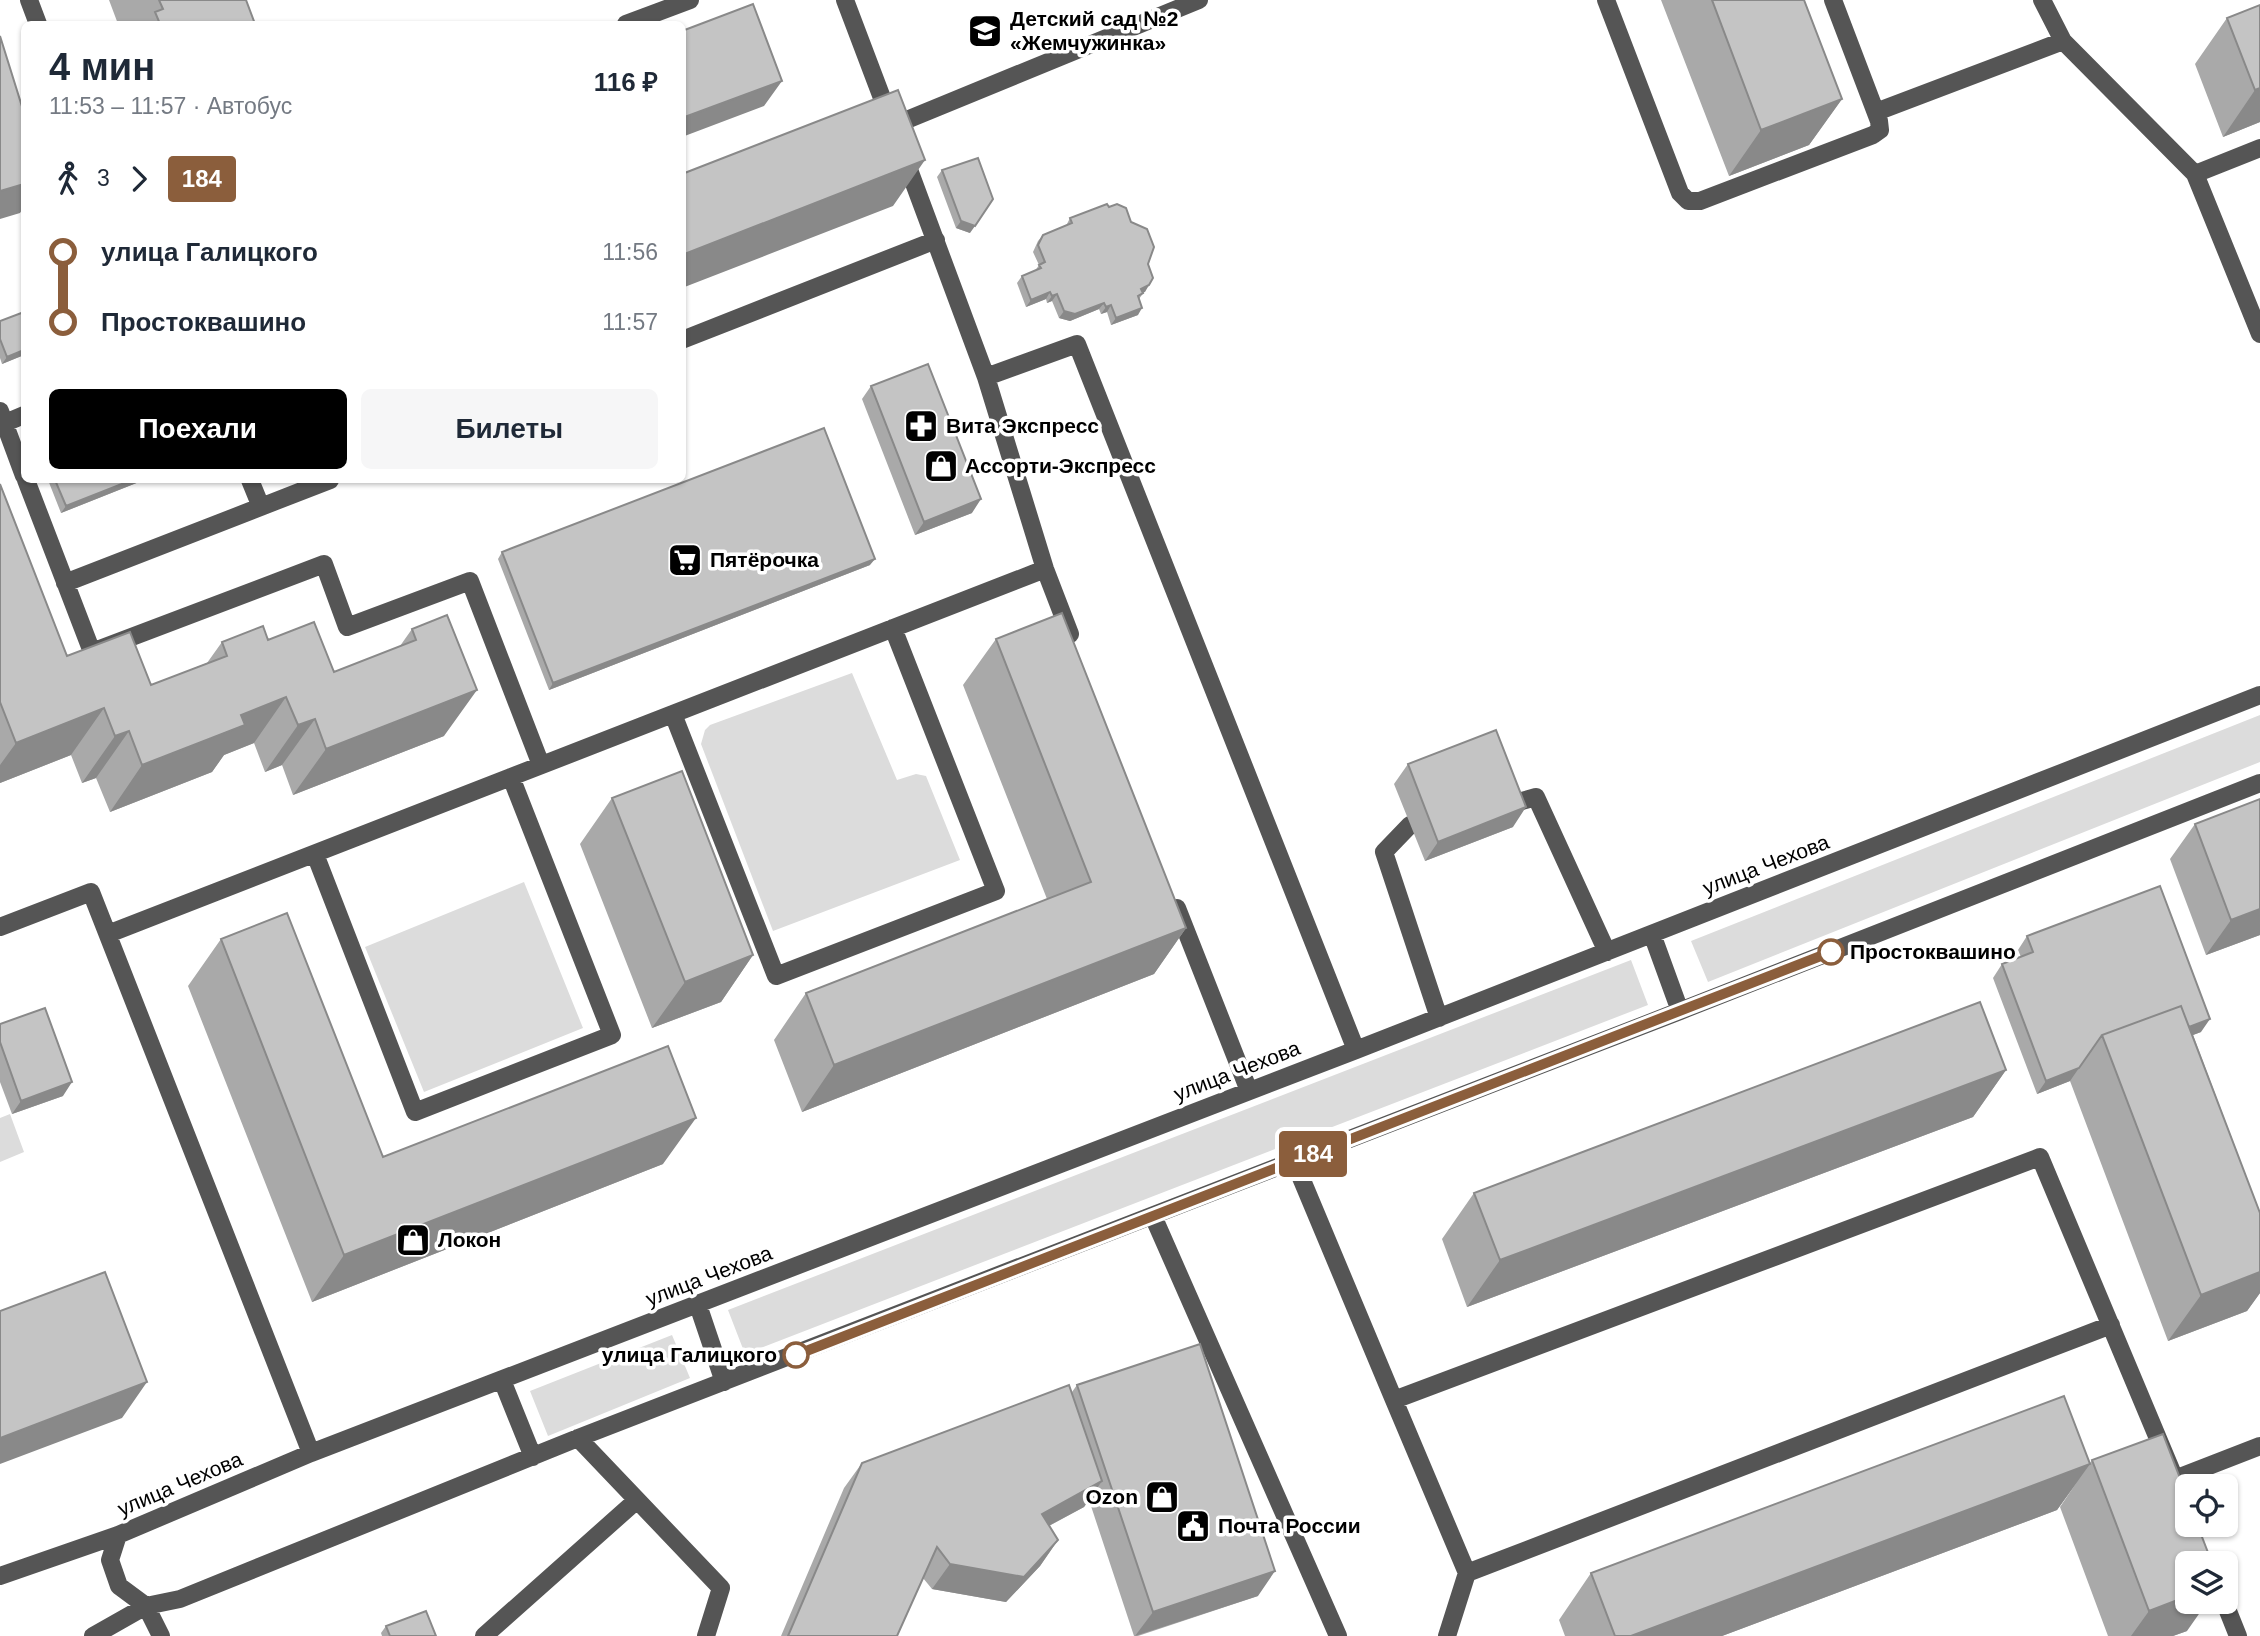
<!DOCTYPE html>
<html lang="ru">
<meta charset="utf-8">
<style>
body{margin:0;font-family:Helvetica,sans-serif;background:#f6f6f7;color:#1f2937;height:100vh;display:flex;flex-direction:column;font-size:26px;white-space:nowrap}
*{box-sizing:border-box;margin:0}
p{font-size:23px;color:#747a83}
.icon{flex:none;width:38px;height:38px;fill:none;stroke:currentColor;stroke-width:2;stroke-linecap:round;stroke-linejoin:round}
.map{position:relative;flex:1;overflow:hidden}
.details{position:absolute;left:21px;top:21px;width:665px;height:462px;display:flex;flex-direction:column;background:#fff;border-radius:10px;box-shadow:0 2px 5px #0004}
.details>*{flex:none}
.badge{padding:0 14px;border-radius:5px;font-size:24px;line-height:46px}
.fabs{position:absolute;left:2175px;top:1474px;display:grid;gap:14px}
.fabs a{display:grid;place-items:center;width:63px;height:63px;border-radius:10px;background:#fff;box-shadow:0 2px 5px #0004;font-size:35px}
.map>.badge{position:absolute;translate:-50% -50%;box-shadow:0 0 0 4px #fff}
.legs{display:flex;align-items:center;gap:10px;height:77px;padding:0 28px;font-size:23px}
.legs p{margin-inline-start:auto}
.summary{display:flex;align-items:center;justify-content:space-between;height:119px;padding:0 28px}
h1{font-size:38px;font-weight:600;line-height:52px}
.action{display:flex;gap:14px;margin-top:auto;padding:14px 28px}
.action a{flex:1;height:80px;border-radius:10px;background:#000;color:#fff;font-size:28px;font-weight:600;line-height:80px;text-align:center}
.action a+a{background:#f6f6f7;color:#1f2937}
ul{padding:0 28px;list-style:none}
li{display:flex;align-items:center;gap:24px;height:70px;font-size:26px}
li i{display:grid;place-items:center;width:10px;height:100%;margin:0 9px;background:currentColor}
li i::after{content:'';width:18px;height:18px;margin:-9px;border:5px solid;border-radius:50%;background:#fff}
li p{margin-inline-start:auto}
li:first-child i{background:linear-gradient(#0000 50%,currentColor 0)}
li:last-child i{background:linear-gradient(currentColor 50%,#0000 0)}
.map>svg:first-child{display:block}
.green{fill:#dcdcdc}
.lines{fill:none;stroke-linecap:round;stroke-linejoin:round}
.minor{stroke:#555;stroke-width:18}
.wall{fill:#a9a9a9}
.shaded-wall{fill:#898989}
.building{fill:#c4c4c4;stroke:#898989;stroke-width:2}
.line-1-casing{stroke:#fff;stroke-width:16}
.line-1{stroke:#8b5e3c;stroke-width:10}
.stop-1-dot{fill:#fff;stroke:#8b5e3c;stroke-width:3.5}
.labels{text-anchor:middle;stroke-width:7;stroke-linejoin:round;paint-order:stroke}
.poi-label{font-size:21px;font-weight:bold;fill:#000;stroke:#fff;text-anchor:start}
.street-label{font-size:21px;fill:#000;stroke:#fff}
.stop-label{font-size:21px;font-weight:bold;fill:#000;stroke:#fff;text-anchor:start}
</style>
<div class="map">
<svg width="2260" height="1636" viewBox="0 0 2260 1636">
<rect width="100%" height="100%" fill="#fff"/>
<!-- green -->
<path class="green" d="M 852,673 L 897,780 L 916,774 L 926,776 L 960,860 L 773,931 L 701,744 L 705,730 L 710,725 Z
M 2260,715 L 2260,762 L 1708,982 L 1691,941 Z
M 524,882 L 583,1028 L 424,1092 L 365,947 Z
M 1631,960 L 1648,1005 L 745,1354 L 728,1310 Z
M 10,1114 L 24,1152 L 0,1162 L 0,1118 Z
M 672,1335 L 690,1378 L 548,1436 L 530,1391 Z"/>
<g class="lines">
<!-- minor -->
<path class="minor" d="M 29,0 L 38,24
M 845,0 L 890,119
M 1606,0 L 1680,193 L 1688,201 L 1700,201 L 1873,135 L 1880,130 L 1879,121 L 1833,0
M 2042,0 L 2063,41 L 2195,174
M 626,24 L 690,0
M 1876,112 L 2063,41
M 892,126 L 1199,0
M 2260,148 L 2195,174 L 2260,334
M 905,159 L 986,377 L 1045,569 L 1070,634
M 682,340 L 936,240
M 986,377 L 1077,344 L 1356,1050
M 0,411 L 24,476
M 5,423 L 24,415
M 26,480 L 92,652 L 324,564 L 347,627 L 470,581 L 541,765
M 250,480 L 261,507
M 65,583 L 330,480
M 673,714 L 776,976 L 996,891 L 893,628
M 1504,806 L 1536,797 L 1607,952
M 1410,825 L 1384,852 L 1439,1018
M 315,854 L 415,1112 L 612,1035 L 511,777
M 1177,908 L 1249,1091
M 0,927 L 91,892 L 311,1453
M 108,934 L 1045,569
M 1652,934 L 1680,1011
M 1294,1161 L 1394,1400 L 2040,1157 L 2175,1479 L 2260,1446
M 1153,1216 L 1338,1636
M 698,1305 L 724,1382
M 502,1380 L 533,1457
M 1394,1400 L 1467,1573 L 1447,1636
M 578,1438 L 721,1588 L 706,1636
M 118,1535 L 110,1560 L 119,1586 L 146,1606 L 180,1599 L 578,1438 L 1680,1011 L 2260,783
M 1467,1573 L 2111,1325
M 0,1576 L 118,1535 L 311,1453 L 1356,1050 L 2260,695
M 2224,1601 L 2238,1636
M 93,1636 L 146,1606 L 161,1636
M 484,1636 L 637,1500"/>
</g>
<!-- wall -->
<path class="wall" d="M 109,0 L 246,0 L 255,24 L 118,24 Z
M 1661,0 L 1804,0 L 1842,99 L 1809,145 L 1729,176 Z
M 2260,5 L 2260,122 L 2223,137 L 2195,64 L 2227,18 Z
M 942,170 L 970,233 L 956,228 L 937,177 Z
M 1109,207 L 1148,264 L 1149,285 L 1139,299 L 1138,315 L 1111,325 L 1107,312 L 1101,314 L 1099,309 L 1070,321 L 1059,318 L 1052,301 L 1047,303 L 1046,299 L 1026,307 L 1017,283 L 1022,276 L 1035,271 L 1039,265 L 1033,252 L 1038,241 L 1043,235 L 1066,226 L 1070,218 Z
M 24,312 L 24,355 L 2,364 L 0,358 L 0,321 Z
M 871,386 L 972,513 L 915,535 L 862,399 Z
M 48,480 L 144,480 L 61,513 Z
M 0,484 L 67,656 L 151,685 L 207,663 L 222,642 L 268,640 L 334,672 L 400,646 L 412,629 L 447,615 L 444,736 L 293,795 L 282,765 L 265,772 L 254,743 L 224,755 L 212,772 L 110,812 L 96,778 L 82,783 L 71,755 L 0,783 Z
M 502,552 L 870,565 L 549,690 L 498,559 Z
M 996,639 L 1186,928 L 1154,974 L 802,1112 L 774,1040 L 806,993 L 1047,899 L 963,685 Z
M 1408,764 L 1513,827 L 1425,861 L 1394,784 Z
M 612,798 L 753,955 L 721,1002 L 652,1028 L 580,844 Z
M 2195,824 L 2260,935 L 2206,955 L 2170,859 Z
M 2027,936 L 2201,1032 L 2193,1035 L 2260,1213 L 2260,1293 L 2247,1311 L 2168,1341 L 2070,1081 L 2037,1094 L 1993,978 L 2002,964 L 2021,957 L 2018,950 Z
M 221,939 L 383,1157 L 663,1164 L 312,1302 L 188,986 Z
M 0,1024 L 63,1096 L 12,1114 L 0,1082 Z
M 2006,1070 L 1973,1117 L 1467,1307 L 1442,1239 L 1474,1193 Z
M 1077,1385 L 1258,1596 L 1138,1636 L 1134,1636 L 1089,1500 L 1084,1507 L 1049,1526 L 1058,1540 L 1040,1566 L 1006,1602 L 932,1589 L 923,1578 L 897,1636 L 781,1636 L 844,1488 L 862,1463 L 1072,1392 Z
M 2092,1460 L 2187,1631 L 2173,1636 L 2108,1636 L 2060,1507 Z
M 2090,1464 L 2057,1510 L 1722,1636 L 1565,1636 L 1559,1620 L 1591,1573 Z
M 386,1626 L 436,1636 L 382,1636 L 381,1633 Z"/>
<!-- shaded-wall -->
<path class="shaded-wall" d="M 782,81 L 764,106 L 682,137 L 682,118 Z
M 2260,88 L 2260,122 L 2223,137 L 2255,90 Z
M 1842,99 L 1809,145 L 1729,176 L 1761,130 Z
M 925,160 L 893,206 L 682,288 L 682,255 Z
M 24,184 L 24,207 L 20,213 L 0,219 L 0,191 Z
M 961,221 L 975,226 L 970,233 L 956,228 Z
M 1149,285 L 1145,292 L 1136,295 L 1141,289 Z
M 1050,292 L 1046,299 L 1026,307 L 1031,300 Z
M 1057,294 L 1052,301 L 1047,303 L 1052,296 Z
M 1104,303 L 1099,309 L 1070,321 L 1059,318 L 1064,311 Z
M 1111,305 L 1107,312 L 1101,314 L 1106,307 Z
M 1142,308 L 1138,315 L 1111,325 L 1116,318 Z
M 24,350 L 24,355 L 2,364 L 7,357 Z
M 132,480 L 144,480 L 61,513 L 66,506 Z
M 981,499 L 972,513 L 915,535 L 924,522 Z
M 875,559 L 870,565 L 549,690 L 553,683 Z
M 477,690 L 444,736 L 293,795 L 326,749 Z
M 286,697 L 254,743 L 224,755 L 212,772 L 110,812 L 142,765 L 241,715 Z
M 104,708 L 71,755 L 0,783 L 0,765 L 16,743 Z
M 315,719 L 282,765 L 265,772 L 298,725 Z
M 129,731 L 96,778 L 82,783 L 115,736 Z
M 1526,807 L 1513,827 L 1425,861 L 1438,842 Z
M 2260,909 L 2260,935 L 2206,955 L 2231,920 Z
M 1186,928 L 1154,974 L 802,1112 L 834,1065 Z
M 753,955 L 721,1002 L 652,1028 L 685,982 Z
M 2210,1019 L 2201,1032 L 2113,1065 L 2110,1057 Z
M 2079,1068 L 2070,1081 L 2037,1094 L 2046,1081 Z
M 2006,1070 L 1973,1117 L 1467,1307 L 1500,1260 Z
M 72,1082 L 63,1096 L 12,1114 L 21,1101 Z
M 696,1118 L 663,1164 L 312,1302 L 344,1255 Z
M 2260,1272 L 2260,1293 L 2247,1311 L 2168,1341 L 2201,1295 Z
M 147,1382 L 122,1418 L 0,1464 L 0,1438 Z
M 2090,1464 L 2057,1510 L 1722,1636 L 1631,1636 Z
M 1102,1481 L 1084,1507 L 1024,1539 L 1042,1514 Z
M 1058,1540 L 1040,1566 L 1006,1602 L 932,1589 L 950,1564 Z
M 1275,1571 L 1258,1596 L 1135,1636 L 1153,1612 Z
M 2188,1596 L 2188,1601 L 2208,1601 L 2187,1631 L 2173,1636 L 2131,1636 L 2149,1611 Z"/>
<!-- building -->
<path class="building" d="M 159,0 L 246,0 L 255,24 L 160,24 L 155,12 L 163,9 Z
M 1712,0 L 1804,0 L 1842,99 L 1761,130 Z
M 753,4 L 782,81 L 682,118 L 682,31 Z
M 2260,5 L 2260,88 L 2255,90 L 2227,18 Z
M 0,36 L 24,113 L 24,184 L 0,191 Z
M 898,90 L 925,160 L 682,255 L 682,174 Z
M 978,158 L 993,199 L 975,226 L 961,221 L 942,170 Z
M 1107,204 L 1109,207 L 1117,204 L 1126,208 L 1131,222 L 1147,229 L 1154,247 L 1148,264 L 1153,278 L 1149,285 L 1141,289 L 1143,293 L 1138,296 L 1142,308 L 1116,318 L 1111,305 L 1106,307 L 1104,303 L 1075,314 L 1064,311 L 1057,294 L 1052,296 L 1050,292 L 1031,300 L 1022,276 L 1041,268 L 1039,265 L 1045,262 L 1038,245 L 1043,235 L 1072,223 L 1070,218 Z
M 24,312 L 24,350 L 7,357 L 0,339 L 0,321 Z
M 928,364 L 981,499 L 924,522 L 871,386 Z
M 824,428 L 875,559 L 553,683 L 502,552 Z
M 55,480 L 132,480 L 66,506 Z
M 0,484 L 67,656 L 130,632 L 151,685 L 227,656 L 222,642 L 263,626 L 268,640 L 314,622 L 334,672 L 416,640 L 412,629 L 447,615 L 477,690 L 326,749 L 315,719 L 298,725 L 286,697 L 241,715 L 245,725 L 142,765 L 129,731 L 115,736 L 104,708 L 16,743 L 0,702 Z
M 1062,613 L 1186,928 L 834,1065 L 806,993 L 1091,882 L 996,639 Z
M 1496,730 L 1526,807 L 1438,842 L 1408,764 Z
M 682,771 L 753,955 L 685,982 L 612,798 Z
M 2260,799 L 2260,909 L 2231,920 L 2195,824 Z
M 2160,886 L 2210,1019 L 2189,1027 L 2181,1006 L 2102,1035 L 2079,1068 L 2046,1081 L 2002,964 L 2033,952 L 2027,936 Z
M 287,913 L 383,1157 L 668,1046 L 696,1118 L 344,1255 L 221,939 Z
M 1980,1002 L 2006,1070 L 1500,1260 L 1474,1193 Z
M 2181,1006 L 2260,1213 L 2260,1272 L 2201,1295 L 2102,1035 Z
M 45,1008 L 72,1082 L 21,1101 L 0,1042 L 0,1024 Z
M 105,1272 L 147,1382 L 0,1438 L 0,1311 Z
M 1200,1344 L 1275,1571 L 1153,1612 L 1077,1385 Z
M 1069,1385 L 1102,1481 L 1042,1514 L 1058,1540 L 1024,1577 L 950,1564 L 937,1547 L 897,1636 L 788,1636 L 862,1463 Z
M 2064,1396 L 2090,1464 L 1631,1636 L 1615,1636 L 1591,1573 Z
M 2163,1434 L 2188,1499 L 2188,1524 L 2197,1524 L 2212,1563 L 2188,1563 L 2188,1596 L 2149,1611 L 2092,1460 Z
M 426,1611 L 436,1636 L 390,1636 L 386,1626 Z"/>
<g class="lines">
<!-- line-1 casing -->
<g class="line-1-casing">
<path id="line-1" d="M 796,1355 L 1831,952"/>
</g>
<!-- line-1 -->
<use href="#line-1" class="line-1"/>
</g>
<!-- icons -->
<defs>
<g id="school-square" transform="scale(1.75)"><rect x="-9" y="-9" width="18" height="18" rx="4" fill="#000" stroke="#fff"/><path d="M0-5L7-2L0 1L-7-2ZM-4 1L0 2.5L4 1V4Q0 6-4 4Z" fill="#fff"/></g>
<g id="pharmacy-square" transform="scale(1.75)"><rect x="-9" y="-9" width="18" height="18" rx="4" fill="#000" stroke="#fff"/><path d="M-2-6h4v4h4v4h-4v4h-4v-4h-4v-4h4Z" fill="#fff"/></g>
<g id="shop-square" transform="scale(1.75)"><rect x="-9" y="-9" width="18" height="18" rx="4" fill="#000" stroke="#fff"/><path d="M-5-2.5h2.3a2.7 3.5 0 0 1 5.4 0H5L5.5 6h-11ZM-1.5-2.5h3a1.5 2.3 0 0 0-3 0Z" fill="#fff"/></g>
<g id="supermarket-square" transform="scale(1.75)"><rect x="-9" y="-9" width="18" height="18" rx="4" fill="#000" stroke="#fff"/><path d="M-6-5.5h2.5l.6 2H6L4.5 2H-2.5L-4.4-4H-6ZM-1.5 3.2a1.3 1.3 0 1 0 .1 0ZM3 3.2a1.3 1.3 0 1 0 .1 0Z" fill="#fff"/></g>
<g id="civic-square" transform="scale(1.75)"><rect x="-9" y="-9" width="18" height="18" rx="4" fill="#000" stroke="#fff"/><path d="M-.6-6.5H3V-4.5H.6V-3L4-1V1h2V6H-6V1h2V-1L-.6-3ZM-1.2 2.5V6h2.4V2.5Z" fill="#fff"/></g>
</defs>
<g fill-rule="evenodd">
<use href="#school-square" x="985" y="31"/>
<use href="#pharmacy-square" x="921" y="426"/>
<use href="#shop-square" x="941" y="466"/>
<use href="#supermarket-square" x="685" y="560"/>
<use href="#shop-square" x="413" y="1240"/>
<use href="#shop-square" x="1162" y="1497"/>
<use href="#civic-square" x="1193" y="1526"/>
</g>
<!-- markers -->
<g class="stop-1-dot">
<circle cx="1831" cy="952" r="12"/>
<circle cx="796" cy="1355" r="12"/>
</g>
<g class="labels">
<!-- poi labels -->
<g class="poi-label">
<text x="1010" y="26">Детский сад №2<tspan x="1010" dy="24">«Жемчужинка»</tspan></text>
<text x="946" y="433">Вита Экспресс</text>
<text x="965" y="473">Ассорти-Экспресс</text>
<text x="710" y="567">Пятёрочка</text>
<text x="438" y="1247">Локон</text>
<text x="1138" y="1504" text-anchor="end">Ozon</text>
<text x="1218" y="1533">Почта России</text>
</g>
<!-- street labels -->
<g class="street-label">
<text transform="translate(1766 865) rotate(-21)" y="7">улица Чехова</text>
<text transform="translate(1237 1071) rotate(-21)" y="7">улица Чехова</text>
<text transform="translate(709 1276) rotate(-21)" y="7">улица Чехова</text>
<text transform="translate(180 1484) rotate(-23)" y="7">улица Чехова</text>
</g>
<!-- stop labels -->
<g class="stop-label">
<text x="1850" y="959">Простоквашино</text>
<text x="777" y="1362" text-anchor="end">улица Галицкого</text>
</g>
</g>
</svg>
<div class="fabs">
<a><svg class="icon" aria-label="locate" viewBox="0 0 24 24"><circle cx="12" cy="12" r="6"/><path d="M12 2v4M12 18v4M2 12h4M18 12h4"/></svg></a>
<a><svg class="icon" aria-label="layers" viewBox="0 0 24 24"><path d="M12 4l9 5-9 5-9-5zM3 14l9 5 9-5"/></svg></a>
</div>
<b class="badge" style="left:1313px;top:1154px;background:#8b5e3c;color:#fff">184</b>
<section class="details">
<div class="summary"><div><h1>4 мин</h1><p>11:53 – 11:57 · Автобус</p></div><b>116 ₽</b></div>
<div class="legs"><svg class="icon" aria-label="walk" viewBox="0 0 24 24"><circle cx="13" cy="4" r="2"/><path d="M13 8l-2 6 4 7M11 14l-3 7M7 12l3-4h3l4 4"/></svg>3<svg class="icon" aria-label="forward" viewBox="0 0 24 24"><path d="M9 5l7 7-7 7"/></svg><b class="badge" style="background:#8b5e3c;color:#fff">184</b></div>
<ul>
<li><i style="color:#8b5e3c"></i><b>улица Галицкого</b><p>11:56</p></li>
<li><i style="color:#8b5e3c"></i><b>Простоквашино</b><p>11:57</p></li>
</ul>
<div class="action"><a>Поехали</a><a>Билеты</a></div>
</section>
</div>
